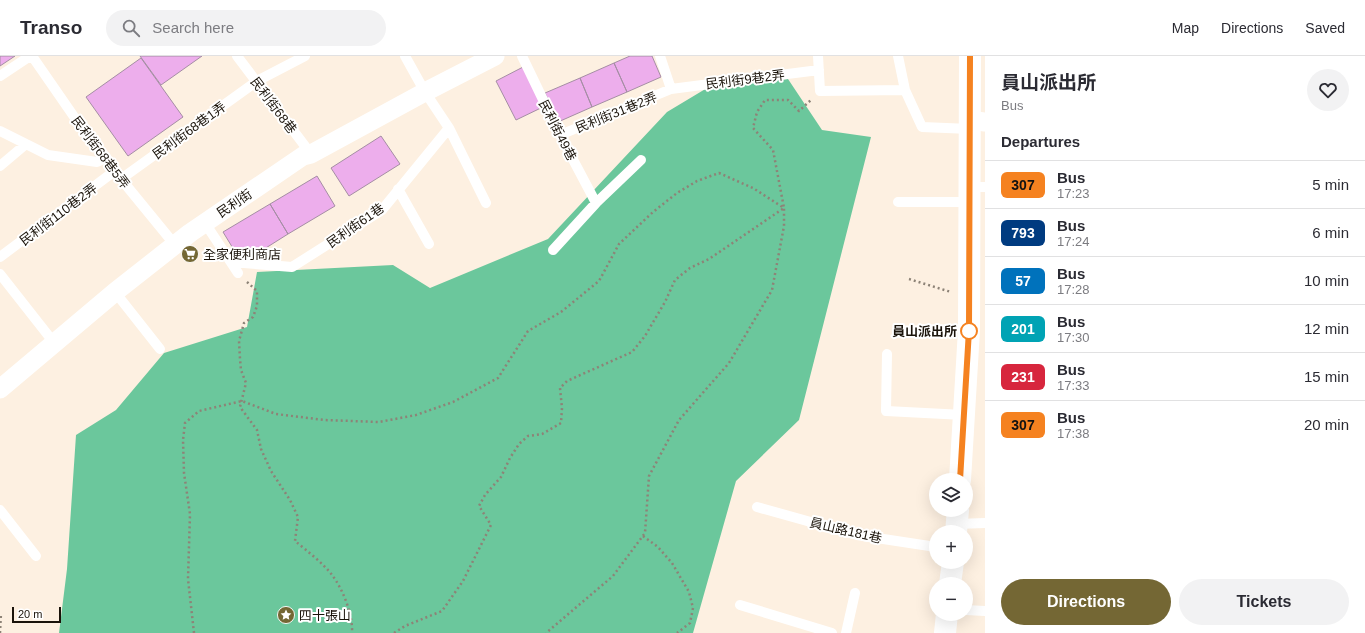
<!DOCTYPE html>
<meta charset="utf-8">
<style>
body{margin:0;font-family:Helvetica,"Noto Sans TC",sans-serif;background:#f2f2f3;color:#2b2b33;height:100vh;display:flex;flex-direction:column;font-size:15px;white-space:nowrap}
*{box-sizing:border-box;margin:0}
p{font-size:13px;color:#7c7c81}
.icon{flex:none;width:22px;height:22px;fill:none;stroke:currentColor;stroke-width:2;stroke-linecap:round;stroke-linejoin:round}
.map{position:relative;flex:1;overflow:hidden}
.details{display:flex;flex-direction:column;background:#fff;width:380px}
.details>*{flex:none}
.badge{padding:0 8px;border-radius:6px;font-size:14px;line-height:26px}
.tools{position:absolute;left:929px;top:417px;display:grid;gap:8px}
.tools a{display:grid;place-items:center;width:44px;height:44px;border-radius:50%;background:#fff;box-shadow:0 4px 16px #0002;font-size:20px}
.scale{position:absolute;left:12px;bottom:10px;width:49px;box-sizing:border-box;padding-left:4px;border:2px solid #1a130a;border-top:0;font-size:11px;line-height:14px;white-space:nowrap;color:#1a130a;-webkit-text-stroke:3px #fff;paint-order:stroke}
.map>.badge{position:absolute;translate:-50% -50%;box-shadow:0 0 0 2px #fff}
h2{padding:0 16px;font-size:15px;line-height:36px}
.round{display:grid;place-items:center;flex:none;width:42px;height:42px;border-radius:21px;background:#f2f2f3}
.summary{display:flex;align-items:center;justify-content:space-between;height:68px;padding:0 16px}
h1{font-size:19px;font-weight:700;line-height:30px}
.primary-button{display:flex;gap:8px;margin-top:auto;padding:8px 16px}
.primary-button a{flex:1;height:46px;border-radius:24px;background:#746734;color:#fff;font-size:16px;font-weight:700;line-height:46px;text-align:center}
.primary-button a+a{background:#f2f2f3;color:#2b2b33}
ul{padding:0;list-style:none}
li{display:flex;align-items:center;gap:12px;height:48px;padding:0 16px;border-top:1px solid #e1e1e2}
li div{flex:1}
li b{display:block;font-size:15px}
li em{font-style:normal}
li .badge{min-width:44px;font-weight:700;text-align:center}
header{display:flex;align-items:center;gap:24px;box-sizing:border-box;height:56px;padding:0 20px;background:#fff;border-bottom:1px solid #e1e1e2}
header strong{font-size:19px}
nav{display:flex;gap:22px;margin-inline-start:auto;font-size:14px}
.search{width:280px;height:36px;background:#f2f2f3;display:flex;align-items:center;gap:10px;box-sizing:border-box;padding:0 14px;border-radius:22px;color:#7c7c81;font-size:15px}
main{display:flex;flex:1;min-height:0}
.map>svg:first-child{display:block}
.forest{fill:#6bc79c}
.building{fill:#edaeec;stroke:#a58ea4}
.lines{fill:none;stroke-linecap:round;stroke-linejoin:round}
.path{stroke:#8d8377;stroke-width:2.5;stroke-dasharray:2 3;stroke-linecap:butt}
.lane{stroke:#fff;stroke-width:10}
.street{stroke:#fff;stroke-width:19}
.secondary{stroke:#fff;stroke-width:22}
.line-casing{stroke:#fff;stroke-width:9}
.line{stroke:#f58220;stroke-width:6}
.stop-dot{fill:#fff;stroke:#f58220;stroke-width:2}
.labels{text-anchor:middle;stroke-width:4;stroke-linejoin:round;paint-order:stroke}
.street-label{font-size:13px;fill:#1a130a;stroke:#fff}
.poi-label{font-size:13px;fill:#1a130a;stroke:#fff;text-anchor:start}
.stop-label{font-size:13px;font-weight:bold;fill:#1a130a;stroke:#fff;text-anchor:end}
</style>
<header>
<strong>Transo</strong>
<div class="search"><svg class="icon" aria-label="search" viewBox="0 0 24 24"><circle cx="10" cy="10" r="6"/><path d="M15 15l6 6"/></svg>Search here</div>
<nav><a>Map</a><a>Directions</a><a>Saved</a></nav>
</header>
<main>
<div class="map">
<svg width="985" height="577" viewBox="0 0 985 577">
<rect width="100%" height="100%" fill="#fdf0e1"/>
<!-- forest -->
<path class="forest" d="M 788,23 L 822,74 L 871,81 L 799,364 L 736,425 L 693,577 L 59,577 L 67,513 L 76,379 L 116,354 L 164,297 L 247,271 L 257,216 L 393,209 L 430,232 L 548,183 L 667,56 L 707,32 Z"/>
<!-- building -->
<path class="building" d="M 0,0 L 15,0 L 0,10 Z
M 140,0 L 202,0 L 161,29 Z
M 630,0 L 652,0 L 661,21 L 627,36 L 614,7 Z
M 141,2 L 183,61 L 128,100 L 86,41 Z
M 614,7 L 627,36 L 592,51 L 580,22 Z
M 525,10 L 545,50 L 516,64 L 496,25 Z
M 580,22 L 592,51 L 558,66 L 545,37 Z
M 381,80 L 400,108 L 349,140 L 331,112 Z
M 317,120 L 335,150 L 288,178 L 270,148 Z
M 270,148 L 288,178 L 242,207 L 223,176 Z"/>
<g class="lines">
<!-- path -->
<path class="path" d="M 909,223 L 951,236
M 247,226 L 257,235 L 257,250 L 253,261 L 244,267 L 239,285 L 240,303 L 241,314 L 246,327 L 240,351 L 257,374 L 261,393 L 271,415 L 290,444 L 298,461 L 295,485 C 306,494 324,508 332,519 C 343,533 353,559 352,577
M 643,480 L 658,491 L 672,507 L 689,536 L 693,552 L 690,567 L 677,577
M 0,577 L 1,557
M 194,577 L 188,523 L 190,458 L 184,417 L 183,384 L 185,367 L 199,355 L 242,345 L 276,358 L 324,364 L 379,366 L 416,359 L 453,346 L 498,322 L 528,275 L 561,256 L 599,225 L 619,188 L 653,156 L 677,137 L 697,125 L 719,117 L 753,132 L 784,152 L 784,170 L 772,234 L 729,307 L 679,364 L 649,420 L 645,477 L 613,520 L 546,577
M 394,577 L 405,570 L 442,555 L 463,525 L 491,469 L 479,450 L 485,439 L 501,421 L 510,402 L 519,388 L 528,380 L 542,378 L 561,367 L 562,352 L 560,332 L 567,325 L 632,296 L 645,280 L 652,268 L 665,246 L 675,224 L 690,212 L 709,203 L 784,152 L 773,94 L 753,72 L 757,56 L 765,44 L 788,44 L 799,55 L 811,44"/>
<!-- lane -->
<path class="lane" d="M 32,0 L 77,65 L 116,114 L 121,123 L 175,189
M 237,0 L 311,98
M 405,0 L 425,36 L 449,72 L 486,147
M 522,0 L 560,79 L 596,147
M 660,0 L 671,33
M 818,0 L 820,35 L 905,34
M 898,0 L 905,34 L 922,71 L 970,73
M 0,20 L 30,0
M 0,75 L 48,99 L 97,106 L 106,102
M 560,79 L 671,33 L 819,14
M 0,110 L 26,88
M 121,123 L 257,25 L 305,0
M 970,131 L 985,131
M 398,133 L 429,188
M 898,146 L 970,146
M 205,167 L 238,217
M 553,194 L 596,147 L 641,104
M 0,201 L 116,114
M 231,206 L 292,211 L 382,154 L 449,72
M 0,218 L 55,288
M 115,236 L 160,293
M 887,298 L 886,355 L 964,359
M 757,451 L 857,479 L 936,491
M 0,454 L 36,500
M 957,468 L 985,467
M 740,549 L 832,577
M 966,554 L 985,555
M 846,577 L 855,537"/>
<!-- street -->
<path class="street" d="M 970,64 L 985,66
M 0,333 L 115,236 L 190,177 L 303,100 L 311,98 L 425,36 L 495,0"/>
<!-- secondary -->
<path class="secondary" d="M 960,424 L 969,274 L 970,0
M 956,476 L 958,454
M 950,528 L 953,506
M 945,577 L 947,558"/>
</g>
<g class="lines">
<!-- line casing -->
<g class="line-casing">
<path id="line" d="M 960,424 L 969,274 L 970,0"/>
</g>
<!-- line -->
<use href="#line" class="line"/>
</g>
<!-- icons -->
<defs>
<g id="supermarket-disc" transform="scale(0.9)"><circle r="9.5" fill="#746734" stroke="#fff"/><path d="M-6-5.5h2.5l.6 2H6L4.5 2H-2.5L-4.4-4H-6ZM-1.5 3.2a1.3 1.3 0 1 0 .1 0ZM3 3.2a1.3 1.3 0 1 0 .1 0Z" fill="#fff"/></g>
<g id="sight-disc" transform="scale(0.9)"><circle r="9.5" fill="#746734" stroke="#fff"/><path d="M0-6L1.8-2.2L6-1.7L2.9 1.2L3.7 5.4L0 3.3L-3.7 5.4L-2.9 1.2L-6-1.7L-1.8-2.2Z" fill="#fff"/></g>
</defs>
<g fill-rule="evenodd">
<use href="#supermarket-disc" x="190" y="198"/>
<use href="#sight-disc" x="286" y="559"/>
</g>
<!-- markers -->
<circle class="stop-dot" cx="969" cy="275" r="8"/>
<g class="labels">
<!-- street labels -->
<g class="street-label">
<text transform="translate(745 23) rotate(-7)" y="5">民利街9巷2弄</text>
<text transform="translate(274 49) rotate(53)" y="5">民利街68巷</text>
<text transform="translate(616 56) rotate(-22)" y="5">民利街31巷2弄</text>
<text transform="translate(189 74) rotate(-36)" y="5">民利街68巷1弄</text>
<text transform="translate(558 74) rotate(63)" y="5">民利街49巷</text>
<text transform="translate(101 96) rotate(53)" y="5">民利街68巷5弄</text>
<text transform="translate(234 147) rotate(-34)" y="5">民利街</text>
<text transform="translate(58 158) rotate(-37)" y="5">民利街110巷2弄</text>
<text transform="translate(355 169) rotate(-35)" y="5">民利街61巷</text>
<text transform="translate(846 474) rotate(13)" y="5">員山路181巷</text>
</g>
<!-- poi labels -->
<g class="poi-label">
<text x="203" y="203">全家便利商店</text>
<text x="299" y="564">四十張山</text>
</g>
<!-- stop labels -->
<g class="stop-label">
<text x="957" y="280">員山派出所</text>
</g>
</g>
</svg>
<div class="tools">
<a><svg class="icon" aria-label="layers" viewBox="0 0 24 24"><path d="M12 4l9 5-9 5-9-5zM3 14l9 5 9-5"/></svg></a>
<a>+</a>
<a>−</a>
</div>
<div class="scale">20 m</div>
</div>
<section class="details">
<div class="summary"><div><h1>員山派出所</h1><p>Bus</p></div><a class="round"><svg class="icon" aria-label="heart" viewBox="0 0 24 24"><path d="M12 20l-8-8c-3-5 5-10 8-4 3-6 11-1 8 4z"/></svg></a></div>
<h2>Departures</h2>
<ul>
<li><span class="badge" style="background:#f58220;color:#111">307</span><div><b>Bus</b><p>17:23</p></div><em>5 min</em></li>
<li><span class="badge" style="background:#003b80;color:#fff">793</span><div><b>Bus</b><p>17:24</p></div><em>6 min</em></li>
<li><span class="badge" style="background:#0072bc;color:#fff">57</span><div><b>Bus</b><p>17:28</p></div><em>10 min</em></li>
<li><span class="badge" style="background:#00a3b4;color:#fff">201</span><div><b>Bus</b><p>17:30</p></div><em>12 min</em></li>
<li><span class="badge" style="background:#d7263d;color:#fff">231</span><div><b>Bus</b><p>17:33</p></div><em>15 min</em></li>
<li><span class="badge" style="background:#f58220;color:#111">307</span><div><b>Bus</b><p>17:38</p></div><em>20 min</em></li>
</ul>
<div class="primary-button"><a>Directions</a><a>Tickets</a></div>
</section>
</main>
